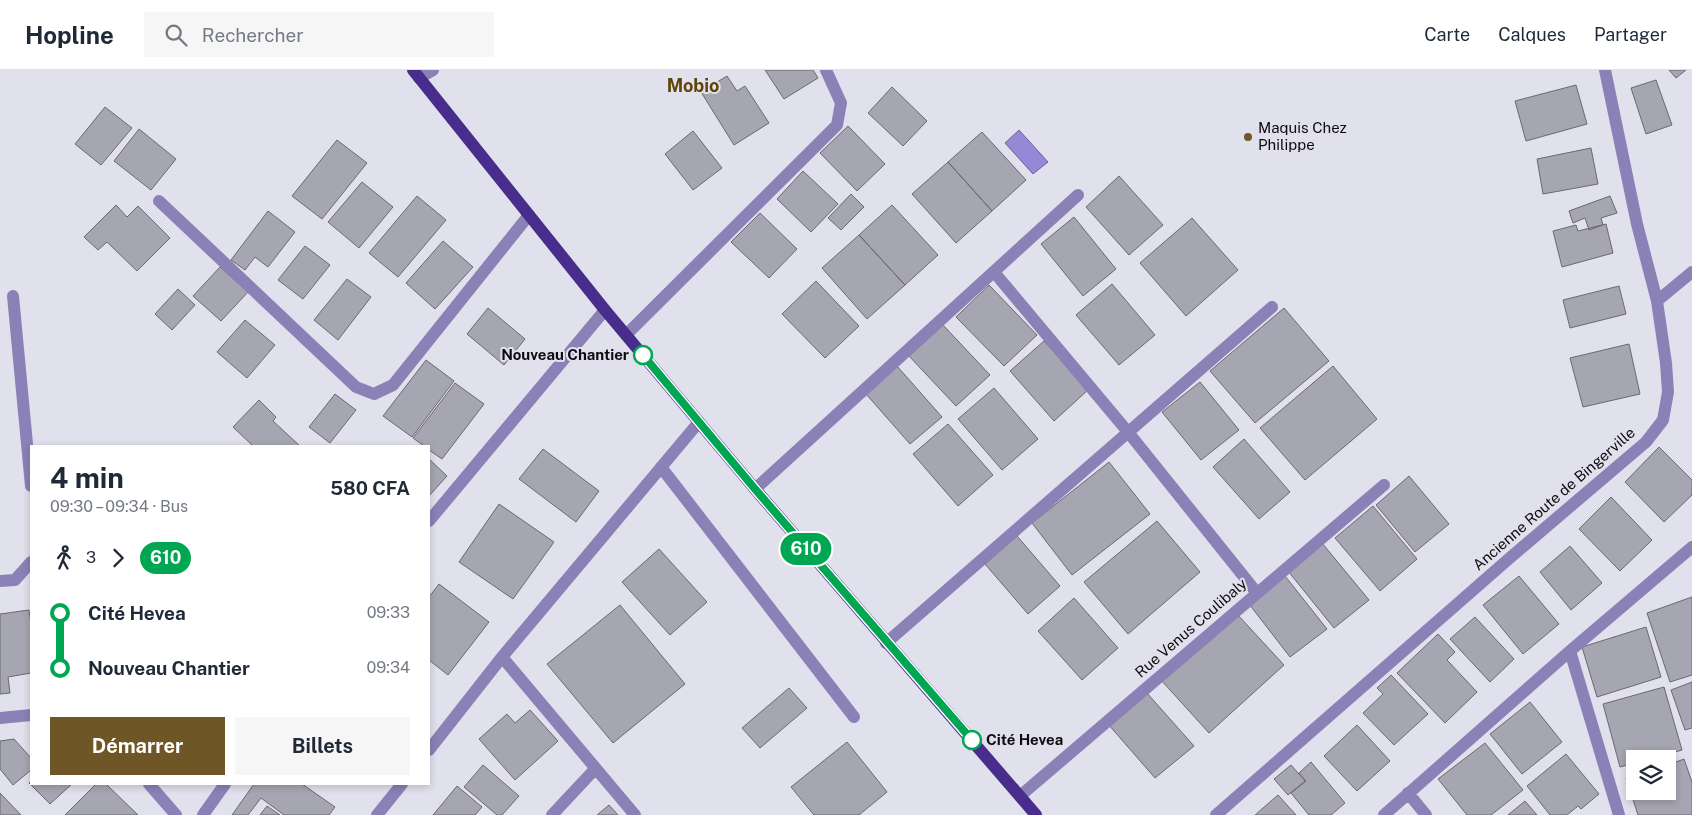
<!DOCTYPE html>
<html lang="fr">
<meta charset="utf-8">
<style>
body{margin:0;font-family:"Public Sans",sans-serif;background:#f6f6f7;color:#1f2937;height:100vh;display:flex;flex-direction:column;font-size:19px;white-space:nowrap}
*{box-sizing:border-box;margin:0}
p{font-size:16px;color:#747a83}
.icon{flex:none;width:28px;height:28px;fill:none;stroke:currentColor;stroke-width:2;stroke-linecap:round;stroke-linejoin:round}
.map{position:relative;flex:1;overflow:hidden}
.details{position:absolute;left:30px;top:375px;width:400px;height:340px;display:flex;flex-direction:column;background:#fff;border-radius:0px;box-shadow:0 2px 8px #0003}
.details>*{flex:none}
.badge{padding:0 10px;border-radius:16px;font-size:18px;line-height:32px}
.fabs{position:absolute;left:1626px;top:680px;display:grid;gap:10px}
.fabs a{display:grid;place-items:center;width:50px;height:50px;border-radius:0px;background:#fff;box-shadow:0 2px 8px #0003;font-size:25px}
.map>.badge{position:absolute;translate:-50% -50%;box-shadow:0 0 0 2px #fff}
.legs{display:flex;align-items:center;gap:8px;height:55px;padding:0 20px;font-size:16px}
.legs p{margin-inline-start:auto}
.headline{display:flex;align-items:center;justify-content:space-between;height:85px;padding:0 20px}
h1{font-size:28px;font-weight:700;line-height:38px}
.button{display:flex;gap:10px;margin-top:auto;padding:10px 20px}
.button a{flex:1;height:58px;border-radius:0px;background:#6f5627;color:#fff;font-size:20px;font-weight:700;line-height:58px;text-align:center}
.button a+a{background:#f6f6f7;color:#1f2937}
ul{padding:0 20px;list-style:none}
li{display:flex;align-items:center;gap:18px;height:55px;font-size:19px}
li i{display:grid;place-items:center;width:8px;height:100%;margin:0 6px;background:currentColor}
li i::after{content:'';width:12px;height:12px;margin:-6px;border:4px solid;border-radius:50%;background:#fff}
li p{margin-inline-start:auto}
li:first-child i{background:linear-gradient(#0000 50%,currentColor 0)}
li:last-child i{background:linear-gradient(currentColor 50%,#0000 0)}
header{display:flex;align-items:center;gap:30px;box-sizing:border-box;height:70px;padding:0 25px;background:#fff;border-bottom:1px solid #e0e1e3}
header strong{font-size:24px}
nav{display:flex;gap:28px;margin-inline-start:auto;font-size:18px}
.search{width:350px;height:45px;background:#f6f6f7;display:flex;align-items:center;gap:12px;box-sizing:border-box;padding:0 18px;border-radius:0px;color:#747a83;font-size:19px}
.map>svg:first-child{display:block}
.water{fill:#9688d7;stroke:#6d639b}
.building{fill:#a6a5b2;stroke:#6a6874}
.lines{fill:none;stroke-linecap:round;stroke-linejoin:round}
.minor{stroke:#8a82b7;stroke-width:12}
.major{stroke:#482d8c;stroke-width:12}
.line-1-casing{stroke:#fff;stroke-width:11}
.line-1{stroke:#00a651;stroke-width:8}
.poi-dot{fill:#6f5627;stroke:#e1e0ed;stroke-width:2}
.stop-1-dot{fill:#fff;stroke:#00a651;stroke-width:2.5}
.labels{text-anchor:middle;stroke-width:4;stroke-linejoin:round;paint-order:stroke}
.poi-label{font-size:15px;fill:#0c0c10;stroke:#e1e0ed;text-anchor:start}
.stop-label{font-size:15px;font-weight:bold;fill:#0c0c10;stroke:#e1e0ed;text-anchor:end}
.street-label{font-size:15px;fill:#0c0c10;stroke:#e1e0ed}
.quarter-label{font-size:18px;font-weight:bold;fill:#5f4407;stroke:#e1e0ed}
</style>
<header>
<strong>Hopline</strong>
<div class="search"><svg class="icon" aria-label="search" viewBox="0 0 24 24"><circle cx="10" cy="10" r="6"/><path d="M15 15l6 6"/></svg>Rechercher</div>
<nav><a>Carte</a><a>Calques</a><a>Partager</a></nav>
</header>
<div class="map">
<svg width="1692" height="745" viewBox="0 0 1692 745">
<rect width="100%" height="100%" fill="#e1e0ed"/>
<!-- water -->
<path class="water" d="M 1019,60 L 1048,92 L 1033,104 L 1005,73 Z"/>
<!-- building -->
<path class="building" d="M 765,0 L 813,0 L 818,8 L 784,29 Z
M 1669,0 L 1686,0 L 1676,8 Z
M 727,6 L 737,21 L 745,16 L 769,53 L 734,75 L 701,22 Z
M 1656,10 L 1672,55 L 1646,64 L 1631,18 Z
M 1576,15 L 1587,54 L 1526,71 L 1515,31 Z
M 892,17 L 927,51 L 903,76 L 868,43 Z
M 105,37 L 132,58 L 101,95 L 75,74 Z
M 848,56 L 885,94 L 857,121 L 820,83 Z
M 139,59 L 176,89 L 151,120 L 114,91 Z
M 693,61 L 722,98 L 693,120 L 665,84 Z
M 982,62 L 1026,110 L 992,141 L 948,92 Z
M 337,70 L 367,93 L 322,149 L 292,126 Z
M 1591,78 L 1598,114 L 1543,124 L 1537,89 Z
M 948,92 L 992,141 L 956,173 L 912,124 Z
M 803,101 L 838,134 L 811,162 L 777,129 Z
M 1119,106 L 1163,155 L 1129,185 L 1086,137 Z
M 362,112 L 393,137 L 359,178 L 328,152 Z
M 851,124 L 864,137 L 841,160 L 828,148 Z
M 417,126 L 446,150 L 398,207 L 369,183 Z
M 1610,126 L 1617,143 L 1601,148 L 1603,155 L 1589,160 L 1585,148 L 1573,153 L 1569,141 Z
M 116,135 L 127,147 L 138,136 L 170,168 L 137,201 L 107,172 L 98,180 L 84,167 Z
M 892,135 L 938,185 L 905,215 L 859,165 Z
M 268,141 L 295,162 L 268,197 L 255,187 L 245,200 L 231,190 Z
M 760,143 L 797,179 L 769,208 L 731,172 Z
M 1074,147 L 1116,199 L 1083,226 L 1041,174 Z
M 1192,148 L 1238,200 L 1186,246 L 1140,193 Z
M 1606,154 L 1613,183 L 1562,197 L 1553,161 L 1576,155 L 1578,161 Z
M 859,165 L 905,215 L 867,249 L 822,198 Z
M 443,171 L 473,197 L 435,239 L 406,213 Z
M 305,176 L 330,195 L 303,229 L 278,210 Z
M 220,197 L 248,222 L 221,251 L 193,226 Z
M 347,209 L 371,227 L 338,270 L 314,250 Z
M 816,211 L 859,256 L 825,288 L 782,244 Z
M 1112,214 L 1155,265 L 1119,295 L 1076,245 Z
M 989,215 L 1037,265 L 1004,296 L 956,247 Z
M 1619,216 L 1626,244 L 1570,258 L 1563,230 Z
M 178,219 L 195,235 L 172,260 L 155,244 Z
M 488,238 L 525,269 L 504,295 L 467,264 Z
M 1284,238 L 1329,291 L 1255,353 L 1210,301 Z
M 245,250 L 275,275 L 247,308 L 217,282 Z
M 943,255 L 990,305 L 956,336 L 909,286 Z
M 1044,271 L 1088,320 L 1054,351 L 1010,301 Z
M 1629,274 L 1640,324 L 1583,337 L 1570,288 Z
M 426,290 L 454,311 L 412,367 L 383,346 Z
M 897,296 L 942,347 L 910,374 L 866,324 Z
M 1333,296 L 1377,349 L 1305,410 L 1260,358 Z
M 1200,312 L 1239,360 L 1201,390 L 1162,342 Z
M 455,313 L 484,334 L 442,389 L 429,380 L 429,376 L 424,376 L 413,368 Z
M 994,318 L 1038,369 L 1002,400 L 958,349 Z
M 335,324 L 356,340 L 330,373 L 309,357 Z
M 259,330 L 276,347 L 273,351 L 300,376 L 253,376 L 233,357 Z
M 948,354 L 993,405 L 958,436 L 913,384 Z
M 1244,369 L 1290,422 L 1259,449 L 1213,397 Z
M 1659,377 L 1692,410 L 1692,425 L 1664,452 L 1625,412 Z
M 543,379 L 599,421 L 576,452 L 519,409 Z
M 429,389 L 447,406 L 429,426 Z
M 1109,392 L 1150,444 L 1072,505 L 1032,453 Z
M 1409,406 L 1449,454 L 1415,482 L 1376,435 Z
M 1611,427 L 1652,470 L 1620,501 L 1579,459 Z
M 499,434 L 554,472 L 513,529 L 459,492 Z
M 1373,436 L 1417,489 L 1380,521 L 1335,468 Z
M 1157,451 L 1200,502 L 1128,564 L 1084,512 Z
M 1017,466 L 1060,516 L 1028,544 L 985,494 Z
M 1322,473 L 1369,530 L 1334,558 L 1288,501 Z
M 1570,476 L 1602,513 L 1571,540 L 1540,502 Z
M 659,479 L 707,532 L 670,565 L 622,512 Z
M 1285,506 L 1327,559 L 1290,587 L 1249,534 Z
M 1519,506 L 1559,554 L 1523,584 L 1483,535 Z
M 439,514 L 489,552 L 448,605 L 429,590 L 429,527 Z
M 1692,527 L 1692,605 L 1670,612 L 1647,543 Z
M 1074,528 L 1118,578 L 1082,610 L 1038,561 Z
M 620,535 L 685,614 L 613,673 L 547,594 Z
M 29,540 L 31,553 L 31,603 L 8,607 L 10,623 L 0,624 L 0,544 Z
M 1236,543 L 1284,595 L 1209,663 L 1161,610 Z
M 1475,547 L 1514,589 L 1490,612 L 1450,569 Z
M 1646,557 L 1661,607 L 1597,627 L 1582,577 Z
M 1438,564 L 1455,582 L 1447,590 L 1477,622 L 1445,653 L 1397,603 Z
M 1391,605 L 1428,644 L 1394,675 L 1363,643 L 1383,624 L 1377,618 Z
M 1692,612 L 1692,658 L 1685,660 L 1671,620 Z
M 1664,617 L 1682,680 L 1650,689 L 1635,689 L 1635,693 L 1620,697 L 1603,634 Z
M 789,618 L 807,638 L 760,678 L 742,658 Z
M 1146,622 L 1194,676 L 1155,708 L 1108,654 Z
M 1530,632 L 1562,672 L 1522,704 L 1490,664 Z
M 530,640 L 558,671 L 515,710 L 479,669 L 507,644 L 515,653 Z
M 1357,655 L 1390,691 L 1357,721 L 1324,686 Z
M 14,669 L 31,688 L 31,700 L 13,715 L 0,699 L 0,671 Z
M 847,672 L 887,722 L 859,745 L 814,745 L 791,717 Z
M 1485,673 L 1523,720 L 1491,745 L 1467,745 L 1438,709 Z
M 1566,684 L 1599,724 L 1581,739 L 1578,736 L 1567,745 L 1550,745 L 1527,716 Z
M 1684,689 L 1692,712 L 1692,745 L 1638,745 L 1626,708 L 1635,705 L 1635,721 L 1668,721 L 1668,695 Z
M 1311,692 L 1345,733 L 1331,745 L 1309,745 L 1291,723 L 1306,711 L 1299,703 Z
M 483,695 L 519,726 L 502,745 L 497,745 L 464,717 Z
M 1291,695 L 1305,711 L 1288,725 L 1274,709 Z
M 31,711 L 31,714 L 72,714 L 50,734 L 29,713 Z
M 96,714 L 106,714 L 138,745 L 65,745 Z
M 254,714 L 302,714 L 335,737 L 329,745 L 284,745 L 261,728 L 248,745 L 232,745 Z
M 457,716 L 482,737 L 475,745 L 433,745 Z
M 0,723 L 21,745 L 0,745 Z
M 1278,725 L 1296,745 L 1255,745 Z
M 1525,731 L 1537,745 L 1508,745 Z
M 609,735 L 618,745 L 597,745 Z
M 267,736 L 280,745 L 260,745 Z"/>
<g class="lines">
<!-- minor -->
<path class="minor" d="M 419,8 L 433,0
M 159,131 L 356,317 L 374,324 L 393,315 L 529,145
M 994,202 L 1128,362 L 1257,523
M 13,226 L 31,416
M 1657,231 L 1692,202
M 626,265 L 837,55 L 841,33 L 826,0
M 661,397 L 854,647
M 755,419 L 1078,125
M 429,451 L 605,240
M 0,511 L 15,510 L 31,492
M 886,573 L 1272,237
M 1570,581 L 1619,745
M 502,587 L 635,745
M 0,648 L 31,645
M 429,680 L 502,587 L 699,352
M 149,714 L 176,745
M 1408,723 L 1426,745
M 1020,726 L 1384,415
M 203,745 L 225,714
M 377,745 L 402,714
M 552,745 L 595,699
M 1216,745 L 1512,486 L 1646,372 L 1663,350 L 1668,322 L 1666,293 L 1657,231 L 1637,154 L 1605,0
M 1384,745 L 1570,581 L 1692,477"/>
<!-- major -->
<path class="major" d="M 413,0 L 605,240 L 755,419 L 1036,745"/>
</g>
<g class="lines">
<!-- line-1 casing -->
<g class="line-1-casing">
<path id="line-1" d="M 643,285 L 755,419 L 972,670"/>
</g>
<!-- line-1 -->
<use href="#line-1" class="line-1"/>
</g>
<!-- markers -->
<circle class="poi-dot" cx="1248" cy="67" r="5"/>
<g class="stop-1-dot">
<circle cx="643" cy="285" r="9"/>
<circle cx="972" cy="670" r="9"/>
</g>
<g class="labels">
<!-- poi labels -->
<g class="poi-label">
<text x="1258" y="63">Maquis Chez<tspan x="1258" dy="17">Philippe</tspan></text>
</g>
<!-- stop labels -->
<g class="stop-label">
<text x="629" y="290">Nouveau Chantier</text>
<text x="986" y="675" text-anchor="start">Cité Hevea</text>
</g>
<!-- street labels -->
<g class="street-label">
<text transform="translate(1554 429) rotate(-41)" y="5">Ancienne Route de Bingerville</text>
<text transform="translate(1191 558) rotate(-41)" y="5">Rue Venus Coulibaly</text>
</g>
<!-- quarter labels -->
<g class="quarter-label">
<text x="693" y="22">Mobio</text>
</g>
</g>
</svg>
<div class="fabs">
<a><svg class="icon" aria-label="layers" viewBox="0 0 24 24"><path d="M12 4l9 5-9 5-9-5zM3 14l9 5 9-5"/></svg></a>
</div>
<b class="badge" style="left:806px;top:479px;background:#00a651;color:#fff">610</b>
<section class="details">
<div class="headline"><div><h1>4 min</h1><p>09:30 – 09:34 · Bus</p></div><b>580 CFA</b></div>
<div class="legs"><svg class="icon" aria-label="walk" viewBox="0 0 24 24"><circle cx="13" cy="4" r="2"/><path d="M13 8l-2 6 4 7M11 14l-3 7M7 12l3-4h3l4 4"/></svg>3<svg class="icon" aria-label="forward" viewBox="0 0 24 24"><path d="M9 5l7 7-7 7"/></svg><b class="badge" style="background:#00a651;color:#fff">610</b></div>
<ul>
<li><i style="color:#00a651"></i><b>Cité Hevea</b><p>09:33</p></li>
<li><i style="color:#00a651"></i><b>Nouveau Chantier</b><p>09:34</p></li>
</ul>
<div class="button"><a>Démarrer</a><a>Billets</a></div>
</section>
</div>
